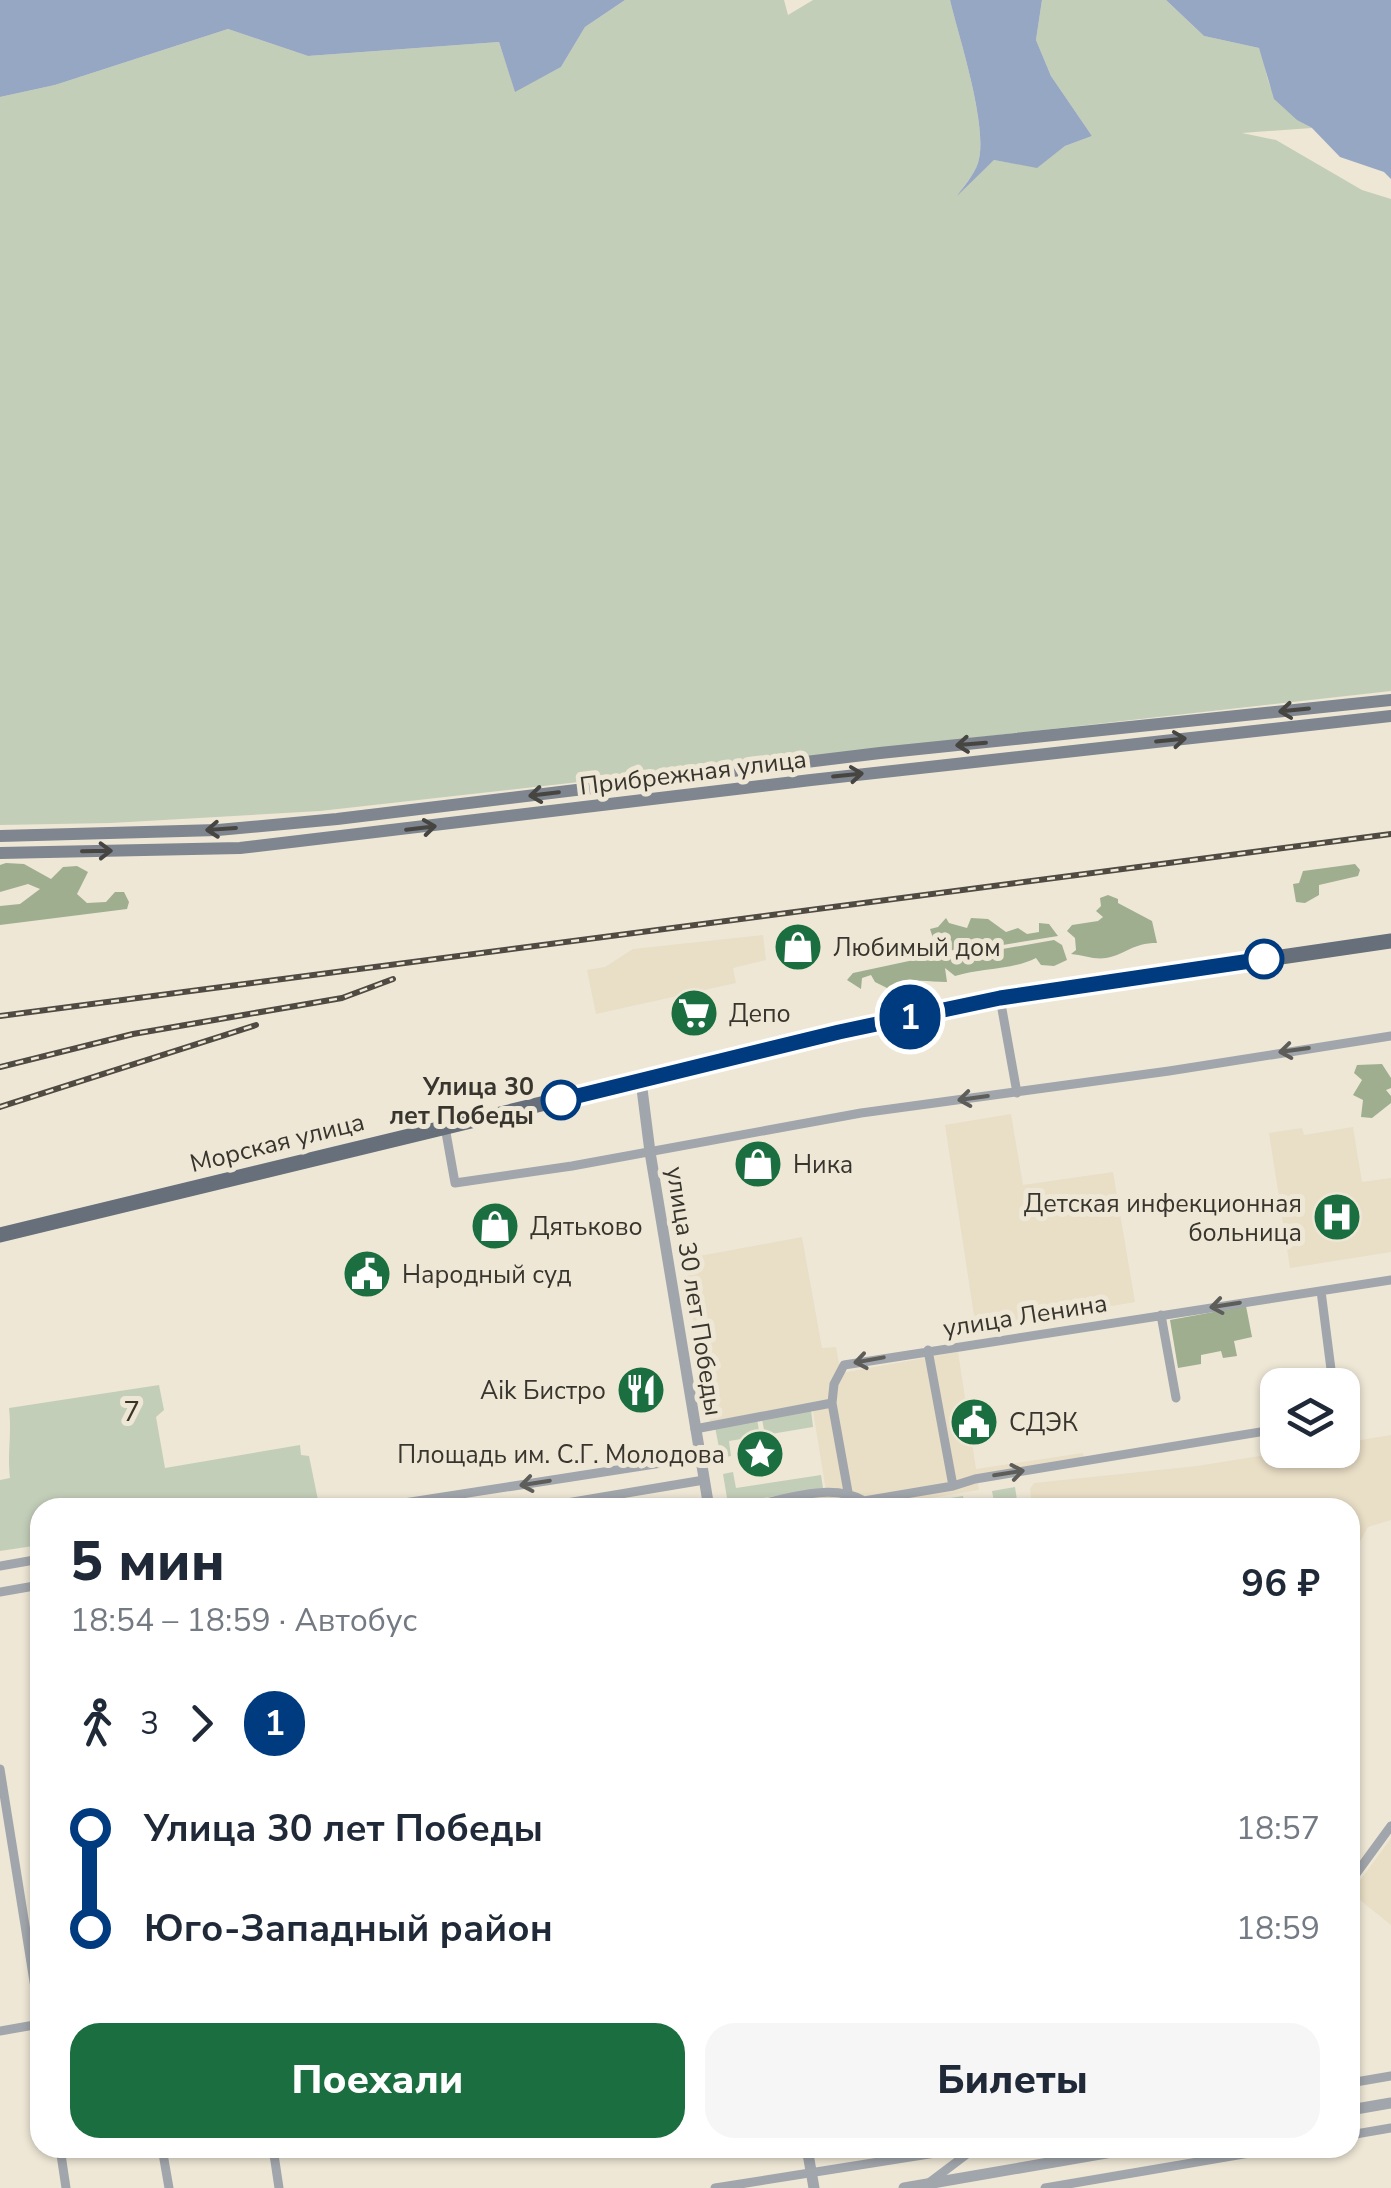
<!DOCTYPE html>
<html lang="ru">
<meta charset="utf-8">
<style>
body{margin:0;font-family:"Nunito Sans",sans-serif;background:#f6f6f7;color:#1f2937;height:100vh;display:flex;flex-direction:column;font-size:38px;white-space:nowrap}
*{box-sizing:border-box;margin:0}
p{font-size:32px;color:#747a83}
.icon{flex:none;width:55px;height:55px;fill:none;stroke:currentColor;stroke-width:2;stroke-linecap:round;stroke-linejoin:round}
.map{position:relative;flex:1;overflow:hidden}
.side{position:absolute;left:30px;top:1498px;width:1330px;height:660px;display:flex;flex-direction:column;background:#fff;border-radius:30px;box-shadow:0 2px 8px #0004}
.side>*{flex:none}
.badge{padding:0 20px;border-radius:32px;font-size:35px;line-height:65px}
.tools{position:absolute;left:1260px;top:1368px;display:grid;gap:20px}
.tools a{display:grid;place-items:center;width:100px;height:100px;border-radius:20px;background:#fff;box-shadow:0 2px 8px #0004;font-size:50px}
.map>.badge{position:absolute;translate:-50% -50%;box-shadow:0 0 0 5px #fff}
.legs{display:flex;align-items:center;gap:15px;height:110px;padding:0 40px;font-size:32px}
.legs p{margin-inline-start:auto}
.head{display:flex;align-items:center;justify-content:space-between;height:170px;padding:0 40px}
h1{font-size:55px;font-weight:800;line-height:75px}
.action{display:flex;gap:20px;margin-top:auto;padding:20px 40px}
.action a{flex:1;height:115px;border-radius:30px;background:#1a6e3f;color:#fff;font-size:40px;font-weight:800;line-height:115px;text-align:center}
.action a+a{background:#f6f6f7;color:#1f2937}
ul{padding:0 40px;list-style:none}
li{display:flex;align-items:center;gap:35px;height:100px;font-size:38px}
li i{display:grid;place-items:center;width:15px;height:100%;margin:0 12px;background:currentColor}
li i::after{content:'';width:25px;height:25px;margin:-12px;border:8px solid;border-radius:50%;background:#fff}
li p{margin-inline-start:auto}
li:first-child i{background:linear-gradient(#0000 50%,currentColor 0)}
li:last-child i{background:linear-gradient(currentColor 50%,#0000 0)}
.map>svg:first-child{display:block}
.built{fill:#e9dec6}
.green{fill:#c3ceb9}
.forest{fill:#9eae8f}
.water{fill:#96a7c4}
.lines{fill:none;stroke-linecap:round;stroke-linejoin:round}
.minor{stroke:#a1a6ac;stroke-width:9}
.tertiary{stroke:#a1a6ac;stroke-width:11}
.secondary{stroke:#7f868f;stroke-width:12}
.primary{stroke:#666f7a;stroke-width:15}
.rail-casing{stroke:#4f4b43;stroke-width:6}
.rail{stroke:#eee7d6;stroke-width:2.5;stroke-dasharray:8;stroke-linecap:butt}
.oneway{stroke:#464541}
.oneway2{stroke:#5d5d5a}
.line-1-casing{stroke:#fff;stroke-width:22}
.line-1{stroke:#003b80;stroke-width:15}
.stop-1-dot{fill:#fff;stroke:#003b80;stroke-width:5}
.labels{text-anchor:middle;stroke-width:10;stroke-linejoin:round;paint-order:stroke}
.street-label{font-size:25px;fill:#38352e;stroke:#eee7d6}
.poi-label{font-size:25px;fill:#38352e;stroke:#eee7d6;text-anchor:start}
.stop-label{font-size:25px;font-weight:bold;fill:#38352e;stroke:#eee7d6;text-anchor:end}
.neighbourhood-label{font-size:28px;letter-spacing:2.5px;fill:#3a3427;stroke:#eee7d6}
</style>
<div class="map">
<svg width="1391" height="2188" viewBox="0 0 1391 2188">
<rect width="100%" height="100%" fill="#eee7d6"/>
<!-- built -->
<path class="built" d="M 763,935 L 766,960 L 733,968 L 736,983 L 596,1014 L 587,970 L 605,967 L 633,949 Z
M 1011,1114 L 1023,1185 L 1113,1172 L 1135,1302 L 976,1329 L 945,1125 Z
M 1353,1127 L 1362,1182 L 1391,1178 L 1391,1252 L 1290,1268 L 1269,1133 L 1302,1128 L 1304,1135 Z
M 802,1237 L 822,1348 L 836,1347 L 841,1373 L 958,1352 L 976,1469 L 1083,1453 L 1084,1461 L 977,1477 L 979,1490 L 877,1507 L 730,1507 L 826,1491 L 812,1405 L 710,1422 L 683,1259 Z
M 1391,1435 L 1391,1520 L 1368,1527 L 1350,1560 L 1350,1508 L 1032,1507 L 1030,1489 L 1034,1483 L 1197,1466 L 1298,1450 L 1342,1450 L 1343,1443 Z
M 1391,1838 L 1391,1925 L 1351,1893 Z"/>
<!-- green -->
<path class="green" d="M 625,0 L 784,0 L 788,15 L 813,0 L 950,0 C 959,37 989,129 978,163 C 975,173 967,182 961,190 L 994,160 L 1037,167 L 1065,146 L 1092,136 L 1051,76 L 1036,40 L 1042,0 L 1166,0 L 1204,36 L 1259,48 C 1264,59 1265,69 1268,80 C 1273,99 1295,120 1312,128 L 1242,133 L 1276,140 L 1362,190 L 1391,199 L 1391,691 L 320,811 L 111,823 L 0,825 L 0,97 L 55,85 L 228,29 L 308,56 L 499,42 L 515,91 L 561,67 L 585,27 Z
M 159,1385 L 164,1410 L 156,1417 L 165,1468 L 300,1445 L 301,1455 L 309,1456 L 318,1500 L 269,1508 L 40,1508 L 40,1545 L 0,1551 L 0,1480 L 10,1478 C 7,1453 12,1434 9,1408 Z
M 811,1410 L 813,1427 L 765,1435 L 762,1419 Z
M 757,1419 L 760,1436 L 729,1441 L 731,1456 L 721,1458 L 715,1427 Z
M 733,1472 L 736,1488 L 821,1475 L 823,1488 L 728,1504 L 723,1474 Z
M 1015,1487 L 1018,1507 L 995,1507 L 992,1491 Z
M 963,1496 L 965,1507 L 908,1507 L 907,1505 Z"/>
<!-- forest -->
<path class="forest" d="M 6,863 L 24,864 L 51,879 L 63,867 L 77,866 L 88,872 L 77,894 L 87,903 L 106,902 L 115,892 L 124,892 L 129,902 L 127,909 L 0,925 L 0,906 L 20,904 L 40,889 L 28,884 L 0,892 L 0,865 Z
M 1355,864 L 1360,870 L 1358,876 L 1319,885 L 1319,895 L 1305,903 L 1296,902 L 1293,884 L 1299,883 L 1303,871 Z
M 1108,895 L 1118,899 L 1118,903 L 1152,921 L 1157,943 C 1132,943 1127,954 1106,958 C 1095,960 1083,955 1071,954 L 1076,950 L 1075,938 L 1067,931 L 1072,925 L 1098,921 L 1103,917 L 1096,911 L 1101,906 L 1100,898 Z
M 946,918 L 949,923 L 967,928 L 971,918 L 988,919 L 1006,932 L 1018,928 L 1027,934 L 1039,932 L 1039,923 L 1049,924 L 1058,936 L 960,952 L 936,947 L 930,929 L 938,927 Z
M 1054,940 L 1062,945 L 1067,960 L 1054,966 L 1041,965 L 1036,958 C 1013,970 981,968 955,976 L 945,968 L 947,982 C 929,982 904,976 891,990 L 875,982 L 871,975 L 862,978 L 861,989 L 847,980 L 853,973 L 923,958 L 927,952 L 963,956 Z
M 1382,1064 L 1391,1078 L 1391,1088 L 1386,1090 L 1391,1096 L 1391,1103 L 1372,1118 L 1361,1117 L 1363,1100 L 1353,1095 L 1362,1080 L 1354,1073 L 1357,1065 Z
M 1246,1306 L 1252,1337 L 1234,1341 L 1237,1356 L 1223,1358 L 1221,1351 L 1201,1355 L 1201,1364 L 1178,1368 L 1170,1320 Z"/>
<!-- water -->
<path class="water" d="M 0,0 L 625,0 L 585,27 L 561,67 L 515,92 L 499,42 L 308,56 L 228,29 L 55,85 L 0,97 Z
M 950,0 L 1042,0 L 1036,40 L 1051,76 L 1092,136 L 1065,146 L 1037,168 L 994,160 L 957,196 C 964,186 974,175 978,163 C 989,128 959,38 950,0 Z
M 1166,0 L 1391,0 L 1391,179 L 1384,172 L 1340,157 L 1312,128 L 1297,120 L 1274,99 L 1259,48 L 1204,36 Z"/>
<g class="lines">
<!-- minor -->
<path class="minor" d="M 1000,998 L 1017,1093
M 445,1127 L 455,1183 L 572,1166 L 861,1113 L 1169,1071 L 1391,1036
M 1321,1291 L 1333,1385
M 1161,1315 L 1176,1398
M 928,1350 L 953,1486
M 832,1403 L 848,1492
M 695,1429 L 832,1403 L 834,1384 L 844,1365 L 1391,1280
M 372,1508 L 700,1457
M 537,1508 L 704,1480
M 744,1508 C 781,1501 830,1481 864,1501 L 953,1486 L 975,1479 L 1278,1429
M 0,1566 L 40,1559
M 0,1592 L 40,1585
M 0,1769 L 40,2019
M 1350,1882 L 1391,1826
M 0,2031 L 40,2024
M 1350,2083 L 1391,2076
M 1350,2135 L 1391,2128
M 60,2148 L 66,2188
M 162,2148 L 169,2188
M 273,2148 L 279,2188
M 930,2182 L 975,2148
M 715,2188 L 967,2148
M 1045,2188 L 1279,2148"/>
<!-- tertiary -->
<path class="tertiary" d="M 641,1081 L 650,1152 L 709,1508
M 1350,2110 L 1391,2103
M 807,2148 L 814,2188
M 904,2188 L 1135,2148"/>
<!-- secondary -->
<path class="secondary" d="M 0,836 L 218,830 L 337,819 L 880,753 L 1391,700
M 0,853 L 240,848 L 811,780 L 1391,716"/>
<!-- primary -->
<path class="primary" d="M 0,1235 L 839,1032 L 1000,998 L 1391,941"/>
<!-- rail casing -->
<g class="rail-casing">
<path id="rail" d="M 0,1016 L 1391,834
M 0,1067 L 133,1034 L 342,998 L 393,979
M 0,1107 L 256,1025"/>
</g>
<!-- rail -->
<use href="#rail" class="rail"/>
</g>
<!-- one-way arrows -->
<defs><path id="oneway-shaft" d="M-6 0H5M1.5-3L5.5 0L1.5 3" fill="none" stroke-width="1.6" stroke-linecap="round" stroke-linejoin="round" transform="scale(2.5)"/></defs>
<g class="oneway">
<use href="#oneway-shaft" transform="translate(1294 710) rotate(174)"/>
<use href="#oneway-shaft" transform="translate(1171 740) rotate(-6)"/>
<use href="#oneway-shaft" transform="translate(971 744) rotate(175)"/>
<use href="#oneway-shaft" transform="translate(848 775) rotate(-6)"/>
<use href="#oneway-shaft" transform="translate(544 794) rotate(173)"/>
<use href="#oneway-shaft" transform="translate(421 828) rotate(-7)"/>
<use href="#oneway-shaft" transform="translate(221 829) rotate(176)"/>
<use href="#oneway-shaft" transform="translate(97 851) rotate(-1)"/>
</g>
<g class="oneway2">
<use href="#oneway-shaft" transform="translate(1294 1050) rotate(172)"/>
<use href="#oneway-shaft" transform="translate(973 1098) rotate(172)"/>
<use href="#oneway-shaft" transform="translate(1225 1305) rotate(171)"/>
<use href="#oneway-shaft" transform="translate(869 1360) rotate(170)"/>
<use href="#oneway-shaft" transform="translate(1009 1473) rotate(-9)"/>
<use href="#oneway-shaft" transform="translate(535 1483) rotate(171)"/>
</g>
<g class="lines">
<!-- line-1 casing -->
<g class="line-1-casing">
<path id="line-1" d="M 561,1100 L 839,1032 L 1000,998 L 1264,959"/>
</g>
<!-- line-1 -->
<use href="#line-1" class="line-1"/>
</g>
<!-- icons -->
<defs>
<g id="shop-disc" transform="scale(2.5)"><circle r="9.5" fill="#1a6e3f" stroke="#eee7d6"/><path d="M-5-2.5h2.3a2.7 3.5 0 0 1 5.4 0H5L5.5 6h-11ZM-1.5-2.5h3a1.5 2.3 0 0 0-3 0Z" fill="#fff"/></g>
<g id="supermarket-disc" transform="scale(2.5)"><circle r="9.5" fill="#1a6e3f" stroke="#eee7d6"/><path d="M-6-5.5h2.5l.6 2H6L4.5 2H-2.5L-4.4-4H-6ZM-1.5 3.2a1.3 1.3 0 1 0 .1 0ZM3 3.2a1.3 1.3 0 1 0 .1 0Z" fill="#fff"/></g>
<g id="hospital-disc" transform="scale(2.5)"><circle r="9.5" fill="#1a6e3f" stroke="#eee7d6"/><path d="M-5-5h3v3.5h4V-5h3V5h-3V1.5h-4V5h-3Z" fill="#fff"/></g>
<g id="civic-disc" transform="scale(2.5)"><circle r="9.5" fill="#1a6e3f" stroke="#eee7d6"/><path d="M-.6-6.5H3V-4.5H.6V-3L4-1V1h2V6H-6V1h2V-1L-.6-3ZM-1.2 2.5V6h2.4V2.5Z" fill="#fff"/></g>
<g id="restaurant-disc" transform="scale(2.5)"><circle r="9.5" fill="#1a6e3f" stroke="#eee7d6"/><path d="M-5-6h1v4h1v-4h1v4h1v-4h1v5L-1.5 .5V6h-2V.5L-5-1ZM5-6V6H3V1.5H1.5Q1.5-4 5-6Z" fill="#fff"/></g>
<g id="sight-disc" transform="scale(2.5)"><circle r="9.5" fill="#1a6e3f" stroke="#eee7d6"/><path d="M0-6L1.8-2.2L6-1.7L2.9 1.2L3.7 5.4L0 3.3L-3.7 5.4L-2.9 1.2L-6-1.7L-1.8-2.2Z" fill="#fff"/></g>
</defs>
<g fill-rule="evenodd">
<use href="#shop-disc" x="798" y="947"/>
<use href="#supermarket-disc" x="694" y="1013"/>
<use href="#shop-disc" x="758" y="1164"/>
<use href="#hospital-disc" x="1337" y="1217"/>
<use href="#shop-disc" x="495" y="1226"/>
<use href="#civic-disc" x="367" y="1274"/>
<use href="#restaurant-disc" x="641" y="1390"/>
<use href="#civic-disc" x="974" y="1422"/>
<use href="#sight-disc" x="760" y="1454"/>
</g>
<!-- markers -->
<g class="stop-1-dot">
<circle cx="1264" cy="959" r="18"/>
<circle cx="561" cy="1100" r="18"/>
</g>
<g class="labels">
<!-- street labels -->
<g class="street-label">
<text transform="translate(693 772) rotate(-7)" y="9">Прибрежная улица</text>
<text transform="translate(277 1142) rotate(-14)" y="9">Морская улица</text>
<text transform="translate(695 1291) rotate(81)" y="9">улица 30 лет Победы</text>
<text transform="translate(1025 1315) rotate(-9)" y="9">улица Ленина</text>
</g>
<!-- poi labels -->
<g class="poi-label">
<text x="833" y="956">Любимый дом</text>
<text x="729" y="1022">Депо</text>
<text x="793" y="1173">Ника</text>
<text x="1302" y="1212" text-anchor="end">Детская инфекционная<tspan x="1302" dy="29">больница</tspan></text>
<text x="530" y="1235">Дятьково</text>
<text x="402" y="1283">Народный суд</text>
<text x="606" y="1399" text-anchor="end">Aik Бистро</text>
<text x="1009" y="1431">СДЭК</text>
<text x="725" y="1463" text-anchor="end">Площадь им. С.Г. Молодова</text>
</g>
<!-- stop labels -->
<g class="stop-label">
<text x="534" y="1095">Улица 30<tspan x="534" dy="29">лет Победы</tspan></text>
</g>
<!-- neighbourhood labels -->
<g class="neighbourhood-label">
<text x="133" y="1421">7</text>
</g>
</g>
</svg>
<div class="tools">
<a><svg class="icon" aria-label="layers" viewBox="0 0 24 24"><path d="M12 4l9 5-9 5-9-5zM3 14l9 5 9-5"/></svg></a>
</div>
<b class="badge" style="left:910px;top:1017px;background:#003b80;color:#fff">1</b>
<section class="side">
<div class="head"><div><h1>5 мин</h1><p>18:54 – 18:59 · Автобус</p></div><b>96 ₽</b></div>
<div class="legs"><svg class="icon" aria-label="walk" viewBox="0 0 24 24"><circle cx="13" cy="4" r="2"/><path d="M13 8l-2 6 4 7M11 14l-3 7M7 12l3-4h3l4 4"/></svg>3<svg class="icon" aria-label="forward" viewBox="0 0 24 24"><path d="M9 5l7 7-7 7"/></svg><b class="badge" style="background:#003b80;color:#fff">1</b></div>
<ul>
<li><i style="color:#003b80"></i><b>Улица 30 лет Победы</b><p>18:57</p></li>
<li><i style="color:#003b80"></i><b>Юго-Западный район</b><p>18:59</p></li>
</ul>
<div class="action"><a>Поехали</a><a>Билеты</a></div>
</section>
</div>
